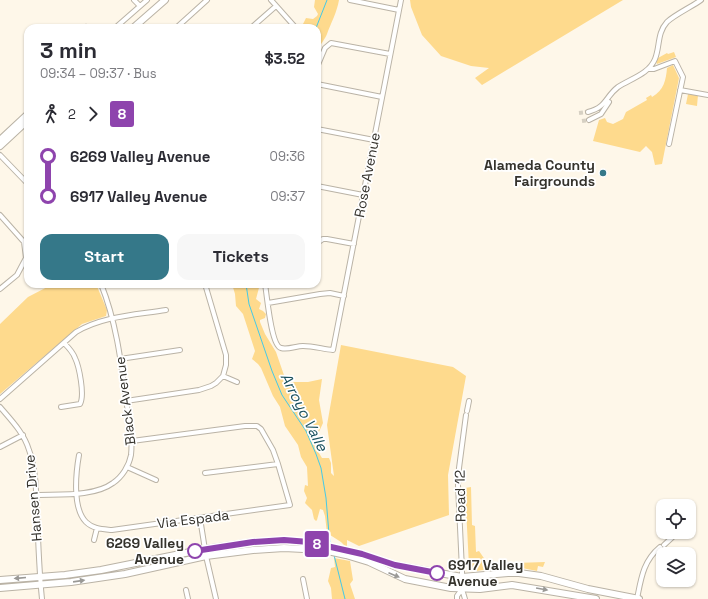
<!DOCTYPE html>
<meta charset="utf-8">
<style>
body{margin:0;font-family:"Space Grotesk",sans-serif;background:#f7f7f7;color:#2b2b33;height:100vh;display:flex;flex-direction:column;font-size:15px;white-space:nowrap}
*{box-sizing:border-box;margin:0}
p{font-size:13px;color:#7c7c81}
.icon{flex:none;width:22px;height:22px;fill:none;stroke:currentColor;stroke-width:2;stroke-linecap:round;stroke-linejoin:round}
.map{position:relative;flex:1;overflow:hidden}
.sheet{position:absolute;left:24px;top:24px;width:297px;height:264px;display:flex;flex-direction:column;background:#fff;border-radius:12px;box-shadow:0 1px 3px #0004}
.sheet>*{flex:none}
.badge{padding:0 8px;border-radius:3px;font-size:14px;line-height:26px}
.controls{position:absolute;left:656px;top:499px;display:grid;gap:8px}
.controls a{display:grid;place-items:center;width:40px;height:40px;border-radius:8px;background:#fff;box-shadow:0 1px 3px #0004;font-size:20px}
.map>.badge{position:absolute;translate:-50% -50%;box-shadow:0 0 0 2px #fff}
.legs{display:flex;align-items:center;gap:6px;height:44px;padding:0 16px;font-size:13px}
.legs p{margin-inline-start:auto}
.overview{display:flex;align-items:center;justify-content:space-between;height:68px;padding:0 16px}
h1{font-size:22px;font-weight:700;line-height:30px}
.primary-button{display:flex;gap:8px;margin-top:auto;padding:8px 16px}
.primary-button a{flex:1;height:46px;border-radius:12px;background:#357889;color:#fff;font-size:16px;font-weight:700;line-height:46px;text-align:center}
.primary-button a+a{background:#f7f7f7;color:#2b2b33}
ul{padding:0 16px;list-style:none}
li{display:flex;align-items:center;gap:14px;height:40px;font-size:15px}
li i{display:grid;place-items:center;width:6px;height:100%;margin:0 5px;background:currentColor}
li i::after{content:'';width:10px;height:10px;margin:-5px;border:3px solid;border-radius:50%;background:#fff}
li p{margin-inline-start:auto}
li:first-child i{background:linear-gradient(#0000 50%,currentColor 0)}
li:last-child i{background:linear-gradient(currentColor 50%,#0000 0)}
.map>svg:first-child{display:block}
.green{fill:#feda8d}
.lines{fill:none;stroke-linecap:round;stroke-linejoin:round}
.stream{stroke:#44c9e8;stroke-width:1}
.minor-tunnel{stroke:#d6d0c3;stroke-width:4;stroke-dasharray:4 2;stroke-linecap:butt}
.minor-casing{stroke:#bab3a6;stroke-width:6}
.secondary-casing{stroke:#bab3a6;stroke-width:8}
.minor{stroke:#fff;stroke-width:4}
.secondary{stroke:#fff;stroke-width:6}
.oneway{fill:#9a9996}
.line-1-casing{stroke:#fff;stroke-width:9}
.line-1{stroke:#8e44ad;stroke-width:6}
.poi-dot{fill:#357889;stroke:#fff;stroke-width:1.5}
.stop-1-dot{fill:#fff;stroke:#8e44ad;stroke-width:2}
.labels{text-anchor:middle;stroke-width:3.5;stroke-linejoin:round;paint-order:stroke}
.poi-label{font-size:14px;font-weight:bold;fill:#35332d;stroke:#fff;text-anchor:end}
.street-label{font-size:14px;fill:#35332d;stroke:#fff}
.stop-label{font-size:14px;font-weight:bold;fill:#35332d;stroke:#fff;text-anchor:end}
.water-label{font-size:15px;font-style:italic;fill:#1a515e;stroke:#fff}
</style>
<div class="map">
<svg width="708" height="599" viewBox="0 0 708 599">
<rect width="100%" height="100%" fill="#fef7e9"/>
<!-- green -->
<path class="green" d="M 315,0 L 339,0 C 337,12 331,23 327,34 C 325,39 320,45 317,51 L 317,28 L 301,28 L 306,18 L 313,19 L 317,16 L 318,14 L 314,7 Z
M 410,0 L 623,0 L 482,85 L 475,78 L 489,68 L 471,66 L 441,56 L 422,35 L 411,7 Z
M 674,52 L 676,57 L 657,64 L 656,62 L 658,58 L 667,53 L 668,54 Z
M 673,65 L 679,78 L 662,164 L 655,165 L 652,152 L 646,146 L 640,152 L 593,141 L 599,120 L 605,118 L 607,122 L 613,124 L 623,119 L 626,112 L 647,100 L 646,98 L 651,95 L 652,97 C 664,90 666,80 667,68 Z
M 688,94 L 698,95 L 697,106 L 686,104 Z
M 53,284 L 96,284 L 107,310 L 106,316 L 82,324 L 0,394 L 0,324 L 28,297 Z
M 232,284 L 260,284 L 256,299 L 261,303 L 259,309 L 263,311 L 266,314 L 265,318 L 260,320 L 260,322 L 265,334 L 276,352 L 286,381 L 289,382 L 308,382 L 322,379 L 319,400 L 323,423 L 318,434 L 314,436 L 311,440 L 322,458 L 329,458 L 331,463 L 331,473 L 334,476 L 327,425 L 341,345 L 453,367 L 466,376 L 448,475 L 449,515 L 359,546 L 347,540 L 347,546 L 345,546 L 341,542 L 327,533 L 325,516 L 323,510 L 320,509 L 317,520 L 316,521 L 314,519 L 312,510 L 305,503 L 307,498 L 304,491 L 305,485 L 308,486 L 307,467 L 301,457 L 298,445 L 285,426 L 280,407 L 273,396 L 261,368 L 258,364 L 252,359 L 255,351 L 243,314 L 236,306 L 235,294 Z
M 471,487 L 472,525 L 475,526 L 476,552 L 479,551 L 488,564 L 545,562 L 543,567 L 538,566 L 537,571 L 512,566 L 476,571 L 469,566 L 465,488 Z
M 334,558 L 350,561 L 353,580 L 350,584 L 355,599 L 332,599 L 331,588 L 328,581 L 331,568 L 335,567 Z"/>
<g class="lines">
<!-- stream -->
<path class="stream" d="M 316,28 L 327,0
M 246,284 L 249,304 L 272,371 L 282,395 L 306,431 L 316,454 L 321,468 L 326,498 L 329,534 L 331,544
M 334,555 L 345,599"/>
<!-- minor-tunnel -->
<path class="minor-tunnel" d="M 579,113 L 588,112
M 582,121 L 589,120"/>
<!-- minor casing -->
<g class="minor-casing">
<path id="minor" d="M 134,0 L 140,6
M 271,0 L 296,28
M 350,0 L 399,10
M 86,27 L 87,28
M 115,28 L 147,0
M 176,28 L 207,0
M 251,28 L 276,6
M 317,67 L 325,48 L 331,43 L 390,54
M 649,69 L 654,69 L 675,61 L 683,77 L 669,144
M 317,84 L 382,97
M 680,90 L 708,95
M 588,112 C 607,107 605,97 618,87 C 630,79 649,74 655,59 C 660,47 657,33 667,22 C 674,15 693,6 701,0
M 589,120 L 601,114 L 609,102
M 317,129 L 374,140
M 0,155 L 28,184
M 317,186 L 363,195
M 0,215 L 24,242 L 26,258 L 17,275 L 0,289
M 317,243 L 323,239 L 327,239 L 354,244
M 265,284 C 267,295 271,346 281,348 C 288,350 296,346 303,346 C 313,346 323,349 333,350 L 401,0
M 268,303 L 320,294 L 330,293 L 344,296
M 120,359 L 180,350
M 223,376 L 237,382
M 0,399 L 76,332 C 103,316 135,315 166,310
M 126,401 L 199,390 L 211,386 L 216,383 L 223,376 L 226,365 L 226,355 L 205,284
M 0,407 C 11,420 24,433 29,450 C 36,468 36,491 37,510 C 38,540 39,570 42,599
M 61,407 L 80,404 C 85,395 79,366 75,358 C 73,352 68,347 64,343
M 467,411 L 469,401
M 0,447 L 23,435
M 79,455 C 76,472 72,508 86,522 C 93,529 103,529 112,530 L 290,505 L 278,464 L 273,450 L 261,429 L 257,426 L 245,426 L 132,441
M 127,467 L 156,480
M 205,473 L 278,464
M 36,495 C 59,494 94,497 113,483 C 122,477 129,466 131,455 C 133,437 129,418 126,400 C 121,361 116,321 101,284
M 200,518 L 206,556 L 216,599
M 94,540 L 97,528
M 664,545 L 678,532
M 303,579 L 307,599
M 186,590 L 188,599
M 457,599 L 457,596 L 462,589
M 465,599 L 462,589 L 462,570 L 458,485 L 459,468 L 466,415
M 637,599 C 641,579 643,561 660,547"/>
</g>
<!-- secondary casing -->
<g class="secondary-casing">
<path id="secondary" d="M 133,28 L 165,0
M 0,140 L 28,114
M 0,146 L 28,120
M 0,580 L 65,575 L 101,570 L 205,549 L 253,542 L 284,540 L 321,545 L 362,554 L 395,565 L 462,577 L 508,573 L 519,573 L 541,576 L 588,589 L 639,599
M 0,588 L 71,582 L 125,574 L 206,556 L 253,550 L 284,548 L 323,550 L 346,555 L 369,562 L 405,579 L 451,588 L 480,589 L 512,585 L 596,599"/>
</g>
<!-- minor -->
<use href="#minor" class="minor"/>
<!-- secondary -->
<use href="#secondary" class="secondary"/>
</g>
<!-- one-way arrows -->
<defs><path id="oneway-solid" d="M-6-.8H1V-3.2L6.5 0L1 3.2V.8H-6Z"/></defs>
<g class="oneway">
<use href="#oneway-solid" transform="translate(394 575) rotate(23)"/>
<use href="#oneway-solid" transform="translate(20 578) rotate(175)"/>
<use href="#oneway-solid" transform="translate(79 581) rotate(-8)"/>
<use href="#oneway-solid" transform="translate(542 589) rotate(10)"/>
</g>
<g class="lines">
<!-- line-1 casing -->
<g class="line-1-casing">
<path id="line-1" d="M 195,551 L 253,542 L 284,540 L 309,542 L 362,554 L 395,565 L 437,573"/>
</g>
<!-- line-1 -->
<use href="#line-1" class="line-1"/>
</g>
<!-- markers -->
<circle class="poi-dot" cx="603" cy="173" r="4"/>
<g class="stop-1-dot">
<circle cx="195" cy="551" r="7"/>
<circle cx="437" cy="573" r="7"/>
</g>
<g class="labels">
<!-- poi labels -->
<g class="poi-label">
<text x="595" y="170">Alameda County<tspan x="595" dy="16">Fairgrounds</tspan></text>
</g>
<!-- street labels -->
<g class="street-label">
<text transform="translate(367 175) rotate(-79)" y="5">Rose Avenue</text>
<text transform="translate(125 401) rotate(-97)" y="5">Black Avenue</text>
<text transform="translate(460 496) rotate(-91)" y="5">Road 12</text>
<text transform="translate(33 498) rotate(-95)" y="5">Hansen Drive</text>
<text transform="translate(193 519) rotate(-7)" y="5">Via Espada</text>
</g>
<!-- stop labels -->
<g class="stop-label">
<text x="184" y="548">6269 Valley<tspan x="184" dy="16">Avenue</tspan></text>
<text x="448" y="570" text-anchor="start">6917 Valley<tspan x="448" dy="16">Avenue</tspan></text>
</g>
<!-- water labels -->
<g class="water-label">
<text transform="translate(304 412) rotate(63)" y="5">Arroyo Valle</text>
</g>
</g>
</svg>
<div class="controls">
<a><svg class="icon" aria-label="locate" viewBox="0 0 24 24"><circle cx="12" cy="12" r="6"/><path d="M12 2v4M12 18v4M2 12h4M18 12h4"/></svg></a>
<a><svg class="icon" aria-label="layers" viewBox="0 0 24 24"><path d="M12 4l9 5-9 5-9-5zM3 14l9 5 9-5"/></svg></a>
</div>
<b class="badge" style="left:317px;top:544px;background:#8e44ad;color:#fff">8</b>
<section class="sheet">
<div class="overview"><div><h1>3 min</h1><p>09:34 – 09:37 · Bus</p></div><b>$3.52</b></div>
<div class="legs"><svg class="icon" aria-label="walk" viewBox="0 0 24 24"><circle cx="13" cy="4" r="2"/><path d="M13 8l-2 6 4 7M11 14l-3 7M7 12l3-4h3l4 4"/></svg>2<svg class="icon" aria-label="forward" viewBox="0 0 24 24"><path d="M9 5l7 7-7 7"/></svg><b class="badge" style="background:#8e44ad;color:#fff">8</b></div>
<ul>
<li><i style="color:#8e44ad"></i><b>6269 Valley Avenue</b><p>09:36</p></li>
<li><i style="color:#8e44ad"></i><b>6917 Valley Avenue</b><p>09:37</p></li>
</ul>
<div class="primary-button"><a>Start</a><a>Tickets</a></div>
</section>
</div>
